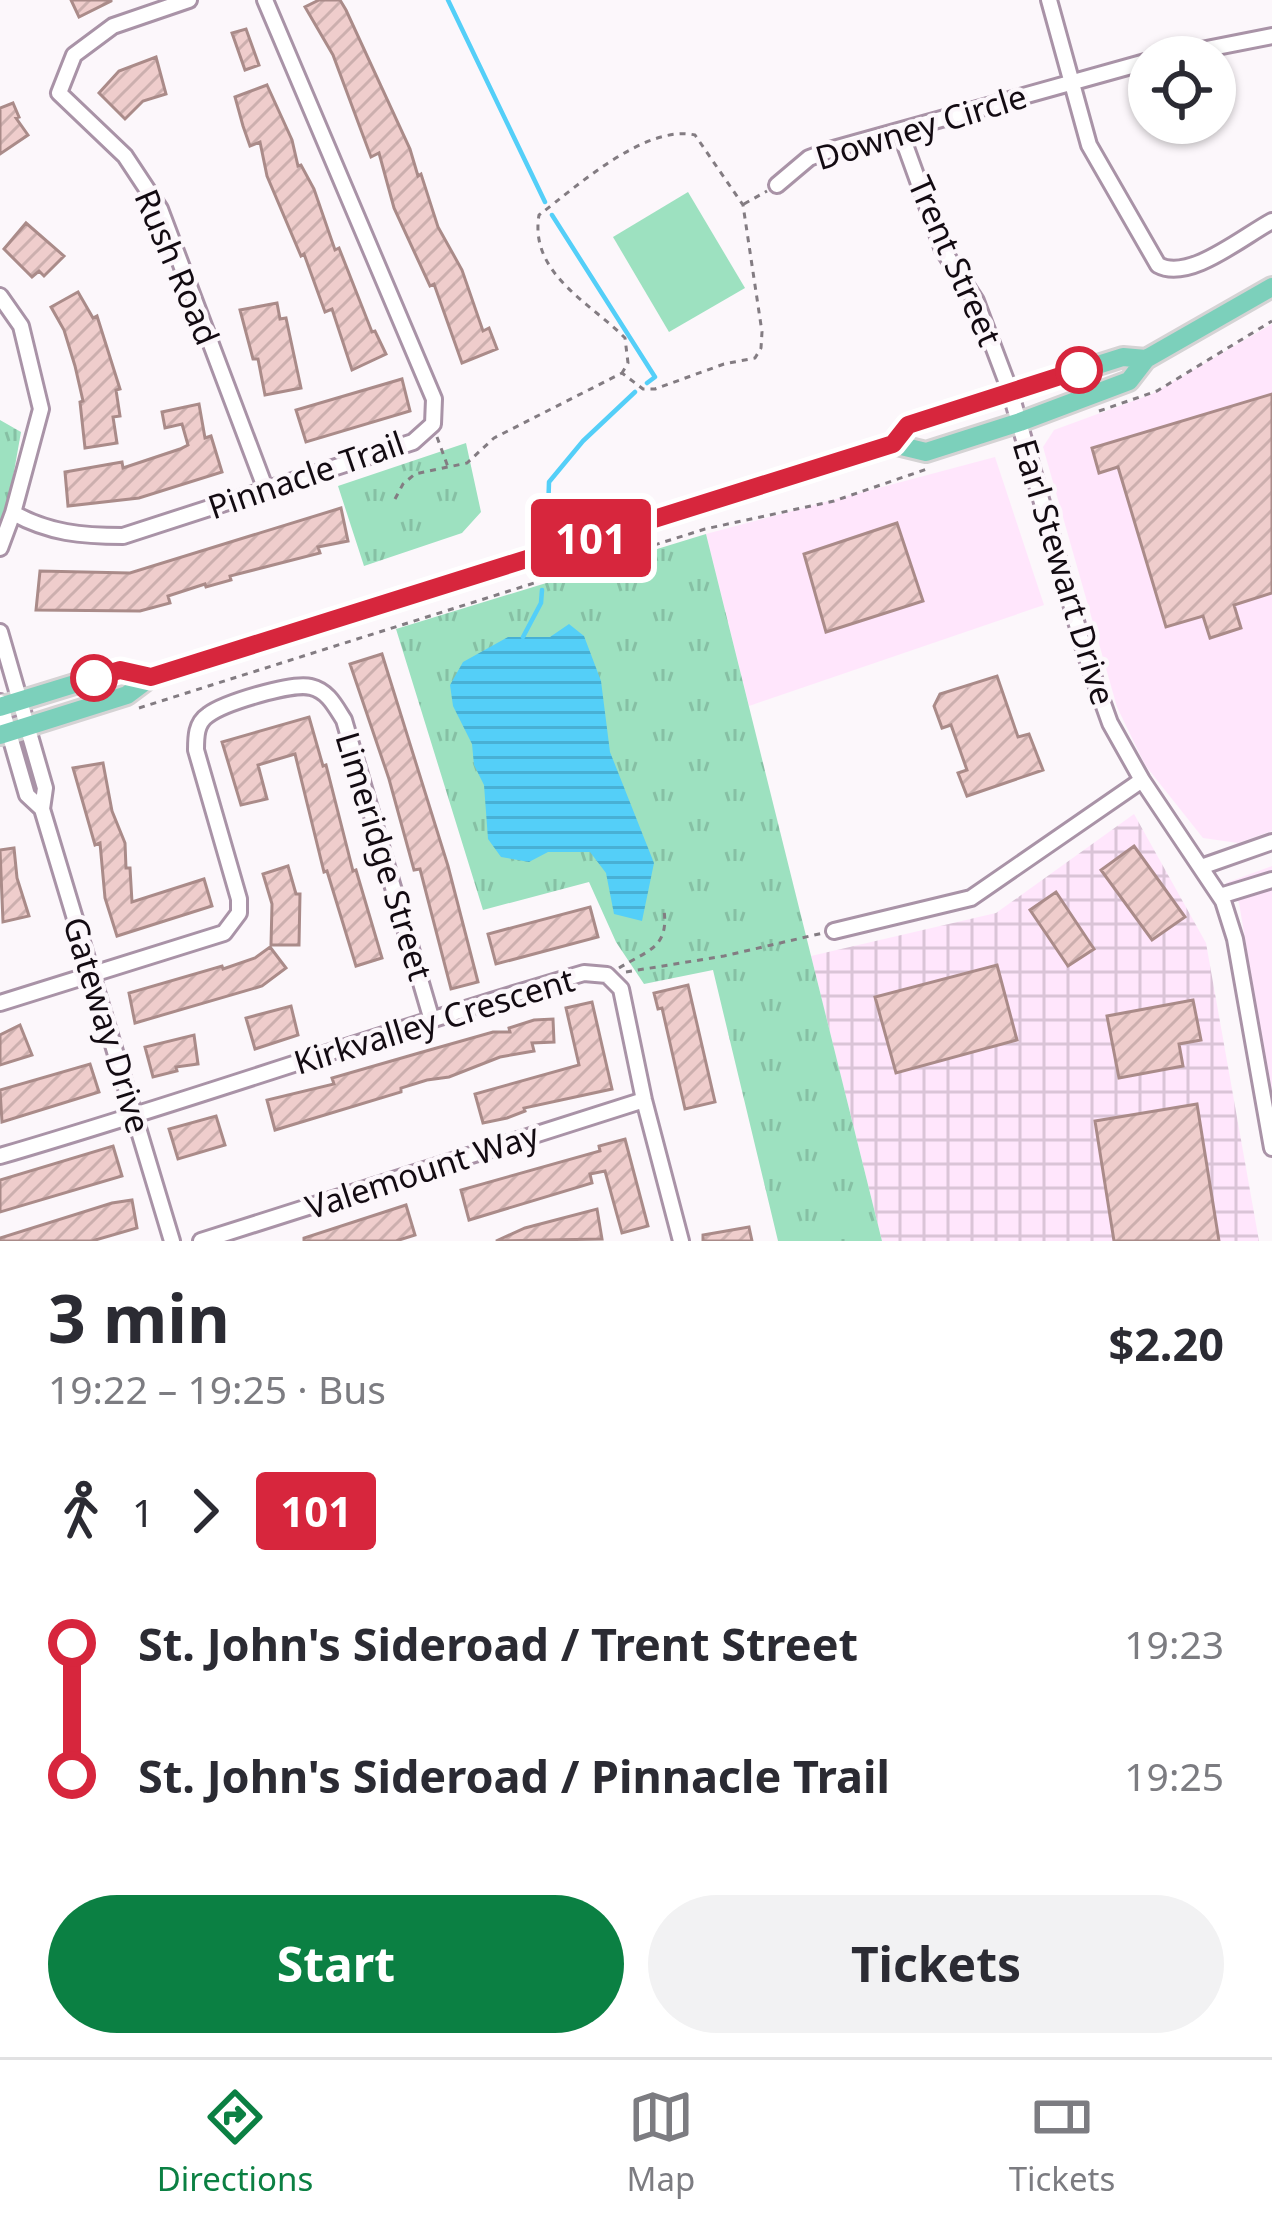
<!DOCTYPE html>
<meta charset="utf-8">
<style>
body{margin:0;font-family:"Noto Sans",sans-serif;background:#f2f2f3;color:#2b2b33;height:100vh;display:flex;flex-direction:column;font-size:45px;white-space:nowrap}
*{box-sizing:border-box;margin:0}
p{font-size:39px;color:#7c7c81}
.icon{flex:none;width:66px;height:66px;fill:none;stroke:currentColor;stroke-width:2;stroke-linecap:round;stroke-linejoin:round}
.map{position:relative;height:1241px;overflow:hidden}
.drawer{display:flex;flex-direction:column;background:#fff;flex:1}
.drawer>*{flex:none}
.badge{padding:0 24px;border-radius:9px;font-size:42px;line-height:78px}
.tools{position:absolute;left:1128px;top:36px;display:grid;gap:24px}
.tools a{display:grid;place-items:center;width:108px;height:108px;border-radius:50%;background:#fff;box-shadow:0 3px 9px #0004;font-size:60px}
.map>.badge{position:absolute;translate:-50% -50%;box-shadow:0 0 0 6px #fff}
.legs{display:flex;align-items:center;gap:18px;height:132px;padding:0 48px;font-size:39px}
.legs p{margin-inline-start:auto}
.head{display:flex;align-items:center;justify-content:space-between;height:204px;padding:0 48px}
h1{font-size:66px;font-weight:700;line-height:90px}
.button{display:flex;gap:24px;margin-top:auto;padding:24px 48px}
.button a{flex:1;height:138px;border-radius:72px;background:#0b8043;color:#fff;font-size:48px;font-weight:700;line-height:138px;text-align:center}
.button a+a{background:#f2f2f3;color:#2b2b33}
ul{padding:0 48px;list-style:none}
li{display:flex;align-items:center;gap:42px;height:132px;font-size:45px}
li i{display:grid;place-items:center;width:18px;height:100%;margin:0 15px;background:currentColor}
li i::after{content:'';width:30px;height:30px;margin:-15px;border:9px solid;border-radius:50%;background:#fff}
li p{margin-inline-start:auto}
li:first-child i{background:linear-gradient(#0000 50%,currentColor 0)}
li:last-child i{background:linear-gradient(currentColor 50%,#0000 0)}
.tabs{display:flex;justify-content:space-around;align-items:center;height:168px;border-top:3px solid #e1e1e2;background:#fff;font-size:33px;color:#7c7c81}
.tabs a{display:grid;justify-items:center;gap:6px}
.tabs .selected{color:#0b8043}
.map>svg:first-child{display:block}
.built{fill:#ffe6fc}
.industrial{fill:url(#industrial-grid)}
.grass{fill:url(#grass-tufts)}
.garden{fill:#9de1c0}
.water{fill:url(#water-rules)}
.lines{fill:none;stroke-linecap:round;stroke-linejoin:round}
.stream{stroke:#54cff8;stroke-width:4.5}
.building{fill:url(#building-hatch);stroke:#aa8b89;stroke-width:3}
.minor-casing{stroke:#a993a7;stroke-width:20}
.major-casing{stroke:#d5d3d4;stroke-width:24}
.path{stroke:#837c82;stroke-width:3;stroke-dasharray:6 6;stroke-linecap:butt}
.minor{stroke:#fff;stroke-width:14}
.major{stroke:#7cd0bb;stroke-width:18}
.line-1-casing{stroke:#fff;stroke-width:27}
.line-1{stroke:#d7263d;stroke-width:18}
.stop-1-dot{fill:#fff;stroke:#d7263d;stroke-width:6}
.labels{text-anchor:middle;stroke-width:9;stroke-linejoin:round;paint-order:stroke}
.street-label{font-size:33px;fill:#130b12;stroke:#fcf7fb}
</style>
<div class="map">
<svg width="1272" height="1241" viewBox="0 0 1272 1241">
<defs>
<pattern id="industrial-grid" width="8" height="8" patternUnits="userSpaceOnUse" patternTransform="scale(3)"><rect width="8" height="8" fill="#ffe6fc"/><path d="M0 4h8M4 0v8" fill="none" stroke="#dac4d7"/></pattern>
<pattern id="grass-tufts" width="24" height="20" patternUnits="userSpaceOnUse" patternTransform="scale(3)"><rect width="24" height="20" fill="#9de1c0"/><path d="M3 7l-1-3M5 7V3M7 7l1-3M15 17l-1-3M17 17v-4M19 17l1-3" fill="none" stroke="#86c0a4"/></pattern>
<pattern id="water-rules" width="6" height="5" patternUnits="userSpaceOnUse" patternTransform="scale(3)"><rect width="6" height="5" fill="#54cff8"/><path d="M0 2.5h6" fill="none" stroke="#48b0d4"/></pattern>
<pattern id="building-hatch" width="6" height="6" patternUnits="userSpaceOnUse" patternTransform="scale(3)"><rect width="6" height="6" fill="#efcdcc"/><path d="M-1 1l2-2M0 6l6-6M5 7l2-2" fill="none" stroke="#ccafae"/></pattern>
</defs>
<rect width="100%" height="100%" fill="#fcf7fb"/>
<!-- built -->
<path class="built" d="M 1272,324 L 1272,831 L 1238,843 L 1203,838 L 1145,765 L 1117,707 L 1043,447 L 1054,430 L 1152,394 Z
M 995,457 L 1044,605 L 749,706 L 706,534 Z
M 1272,866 L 1272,1098 L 1239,903 L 1226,883 Z"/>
<!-- industrial -->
<path class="industrial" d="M 1134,814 L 1206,943 L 1259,1241 L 882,1241 L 811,956 L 996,913 Z"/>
<!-- grass -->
<path class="grass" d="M 0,420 L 21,432 L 0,551 Z
M 466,443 L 481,512 L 462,533 L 364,566 L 338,486 Z
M 706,534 L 882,1241 L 778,1241 L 713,970 L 644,984 L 616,942 L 589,882 L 483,910 L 396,629 Z"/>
<!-- garden -->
<path class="garden" d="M 688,192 L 745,288 L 669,332 L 613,237 Z"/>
<!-- water -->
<path class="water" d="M 569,624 L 584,636 L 601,681 L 610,752 L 654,863 L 642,921 L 614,914 L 606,873 L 590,852 L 548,852 L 529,862 L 501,857 L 488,839 L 484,785 L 474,765 L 472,744 L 453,706 L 450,685 L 463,662 L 508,637 L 550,637 Z"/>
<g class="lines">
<!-- stream -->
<path class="stream" d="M 448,0 L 545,202
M 552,215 L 655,377 L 647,383
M 548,514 L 549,482 L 583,441 L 635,392
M 523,637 L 541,603 L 542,590"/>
</g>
<!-- building -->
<path class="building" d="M 71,0 L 111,0 L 111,1 L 79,17 Z
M 319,0 L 340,0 L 346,10 L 410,149 L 418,176 L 421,174 L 438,227 L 462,270 L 483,331 L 489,328 L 497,349 L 462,363 L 434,284 L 430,286 L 394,208 L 379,153 L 371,157 L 333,55 L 305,7 Z
M 246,29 L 259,65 L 245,70 L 232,33 Z
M 156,57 L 166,94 L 143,101 L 125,119 L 99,93 L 119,71 Z
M 267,85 L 292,140 L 298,166 L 301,165 L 314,189 L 335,250 L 339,248 L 372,332 L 375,331 L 386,354 L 352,370 L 332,309 L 325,312 L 304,254 L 301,256 L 267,176 L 260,142 L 250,146 L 243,126 L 235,97 Z
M 13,103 L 19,117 L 16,118 L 28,135 L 0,154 L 0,108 Z
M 26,223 L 64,256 L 44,276 L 39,271 L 32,277 L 4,249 Z
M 78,292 L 93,318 L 97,316 L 120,389 L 116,390 L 120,416 L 113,417 L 117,443 L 85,448 L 80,402 L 83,401 L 75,366 L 64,330 L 51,307 Z
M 277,303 L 280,319 L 286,318 L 301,388 L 265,395 L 258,359 L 253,359 L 240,310 Z
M 402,379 L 410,411 L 306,442 L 296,410 Z
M 1272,394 L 1272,593 L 1234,605 L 1241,628 L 1210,638 L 1203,616 L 1166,627 L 1118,467 L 1099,473 L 1092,448 Z
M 199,404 L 205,438 L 211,436 L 222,472 L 139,498 L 68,506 L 65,472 L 122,462 L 123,468 L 180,449 L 188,445 L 182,424 L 165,428 L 162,412 Z
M 341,508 L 348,541 L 318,547 L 320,553 L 230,576 L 231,580 L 206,587 L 205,584 L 168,596 L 170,603 L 140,611 L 36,610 L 40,571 L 130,573 Z
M 897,523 L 923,601 L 826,632 L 804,554 Z
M 382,654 L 448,866 L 478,982 L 451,989 L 420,869 L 414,870 L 389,779 L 350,664 Z
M 997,676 L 1018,737 L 1029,734 L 1043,770 L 967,796 L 958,773 L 967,770 L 951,725 L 942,728 L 934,706 L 940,694 Z
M 309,717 L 323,766 L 326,765 L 353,871 L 356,870 L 382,958 L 356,966 L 327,871 L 324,872 L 295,754 L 258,765 L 267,799 L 241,805 L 222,742 Z
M 103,763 L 112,811 L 125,843 L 126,868 L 130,868 L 132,902 L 204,879 L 212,906 L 117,936 L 105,898 L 100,843 L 95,845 L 73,768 Z
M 1134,846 L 1185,917 L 1152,940 L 1101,870 Z
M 14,848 L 17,878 L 29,916 L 3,922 L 0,850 Z
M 288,866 L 296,894 L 300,894 L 299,945 L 271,945 L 272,904 L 263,874 Z
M 1056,892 L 1094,949 L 1068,966 L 1030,910 Z
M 590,907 L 598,937 L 496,964 L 488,934 Z
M 270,947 L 286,968 L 262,986 L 135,1023 L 129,993 L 222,966 L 223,969 L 255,958 Z
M 997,965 L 1017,1040 L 896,1073 L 875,997 Z
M 688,985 L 715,1102 L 685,1109 L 662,1008 L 658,1009 L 654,993 Z
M 1193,1000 L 1201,1040 L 1179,1044 L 1183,1066 L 1119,1078 L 1107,1016 Z
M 592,1002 L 612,1089 L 524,1108 L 525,1111 L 507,1118 L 483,1123 L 475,1094 L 579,1065 L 566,1008 Z
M 291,1006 L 298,1035 L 255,1049 L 246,1018 Z
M 553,1019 L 554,1042 L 532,1043 L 534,1051 L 500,1057 L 449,1077 L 427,1080 L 401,1088 L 401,1092 L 275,1130 L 267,1100 L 334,1084 L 332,1078 L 419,1053 L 493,1032 L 510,1032 L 509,1028 L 534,1020 Z
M 20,1025 L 32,1055 L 0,1065 L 0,1035 Z
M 194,1035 L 198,1064 L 176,1067 L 177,1071 L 153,1077 L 145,1047 Z
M 90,1064 L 99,1092 L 2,1122 L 0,1090 Z
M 1197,1104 L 1219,1241 L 1114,1241 L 1095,1121 Z
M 216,1116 L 225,1145 L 178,1159 L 169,1129 Z
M 625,1139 L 648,1226 L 622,1233 L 605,1171 L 590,1174 L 592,1183 L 469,1220 L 461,1190 L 600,1151 L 599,1146 Z
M 113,1146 L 122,1176 L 0,1212 L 0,1180 Z
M 132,1200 L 137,1228 L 92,1241 L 0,1241 L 0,1238 L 112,1203 Z
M 406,1205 L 415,1235 L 396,1241 L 304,1241 L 304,1238 Z
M 597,1209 L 602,1239 L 496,1241 L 525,1228 Z
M 749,1227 L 752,1241 L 703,1241 L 703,1235 Z"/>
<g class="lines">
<!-- minor casing -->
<g class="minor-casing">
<path id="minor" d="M 189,0 L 113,26 L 74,55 L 59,93 L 125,156 L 160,209 L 266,490
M 1049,0 L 1089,145 L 1158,265 C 1189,282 1242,237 1272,221
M 1166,57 L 1272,36
M 900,131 L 943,250 L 976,301 L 1010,391 L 1086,656 L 1110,723 L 1142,780 L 1223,901 L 1235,939 L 1272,1148
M 777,185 L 809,158 L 830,150 L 1149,61
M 0,296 L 21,326 L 41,409 L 13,513 C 49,533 82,536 123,536 L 413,442 L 433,424 L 434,399 L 265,0
M 0,548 L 13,513
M 0,632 L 45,788 L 42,809 L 172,1241
M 0,702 L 27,795 L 42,809
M 1201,867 L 1272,842
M 1220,896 L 1272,880
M 834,931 L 971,898 L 1142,780
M 0,1003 L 224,933 L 239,913 L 239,899 L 196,750 C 196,737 196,723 208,715 C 224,703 292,682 311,687 C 328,691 335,706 344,720 L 431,1017
M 0,1156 C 196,1099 388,1030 584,973 L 607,975 L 621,989 L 644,1100 L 681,1241
M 201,1241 L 644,1100"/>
</g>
<!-- major casing -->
<g class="major-casing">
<path id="major" d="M 893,444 L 908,425 L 1123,357 L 1146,359
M 0,707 L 120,670 L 151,677
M 0,735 L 127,695 L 151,677 L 893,444 L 926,452 L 1020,422 L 1129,381 L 1146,359 L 1272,287"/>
</g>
<!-- path -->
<path class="path" d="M 744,204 L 767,191
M 1099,411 L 1157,391 L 1272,321
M 437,437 L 448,467
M 395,499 L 403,484 L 415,474 L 467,463 L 494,438 L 622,373 L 643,389 L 655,389 L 724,364 L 755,358 L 761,348 L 762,332 L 743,205 L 695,135 C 645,124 576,187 539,215 C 529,274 591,303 625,338 L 628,363 L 622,373
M 139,708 L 705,529 L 834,501 L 927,469
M 619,968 C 648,950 669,948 664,910
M 626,972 L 724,956 L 823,933"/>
<!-- minor -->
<use href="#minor" class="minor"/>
<!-- major -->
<use href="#major" class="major"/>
</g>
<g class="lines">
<!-- line-1 casing -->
<g class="line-1-casing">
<path id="line-1" d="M 94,678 L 120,670 L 151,677 L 893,444 L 908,425 L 1079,370"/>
</g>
<!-- line-1 -->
<use href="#line-1" class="line-1"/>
</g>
<!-- markers -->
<g class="stop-1-dot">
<circle cx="1079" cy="370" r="21"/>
<circle cx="94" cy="678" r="21"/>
</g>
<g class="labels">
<!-- street labels -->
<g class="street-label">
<text transform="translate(921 127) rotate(-17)" y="12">Downey Circle</text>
<text transform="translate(955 261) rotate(66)" y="12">Trent Street</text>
<text transform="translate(177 267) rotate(67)" y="12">Rush Road</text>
<text transform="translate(306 475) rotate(-19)" y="12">Pinnacle Trail</text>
<text transform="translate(1064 572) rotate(73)" y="12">Earl Stewart Drive</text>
<text transform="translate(384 856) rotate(73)" y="12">Limeridge Street</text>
<text transform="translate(434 1021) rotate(-17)" y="12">Kirkvalley Crescent</text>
<text transform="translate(107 1025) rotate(73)" y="12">Gateway Drive</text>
<text transform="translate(422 1171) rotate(-18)" y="12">Valemount Way</text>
</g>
</g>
</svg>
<div class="tools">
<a><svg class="icon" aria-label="locate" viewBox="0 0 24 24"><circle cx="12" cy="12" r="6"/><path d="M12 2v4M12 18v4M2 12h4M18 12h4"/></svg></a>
</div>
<b class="badge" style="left:591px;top:538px;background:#d7263d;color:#fff">101</b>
</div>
<section class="drawer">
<div class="head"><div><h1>3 min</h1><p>19:22 – 19:25 · Bus</p></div><b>$2.20</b></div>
<div class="legs"><svg class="icon" aria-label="walk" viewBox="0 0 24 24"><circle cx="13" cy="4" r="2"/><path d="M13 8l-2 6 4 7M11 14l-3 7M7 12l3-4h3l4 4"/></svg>1<svg class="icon" aria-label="forward" viewBox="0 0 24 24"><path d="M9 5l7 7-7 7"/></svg><b class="badge" style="background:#d7263d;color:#fff">101</b></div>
<ul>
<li><i style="color:#d7263d"></i><b>St. John's Sideroad / Trent Street</b><p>19:23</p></li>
<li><i style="color:#d7263d"></i><b>St. John's Sideroad / Pinnacle Trail</b><p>19:25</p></li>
</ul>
<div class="button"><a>Start</a><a>Tickets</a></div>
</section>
<nav class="tabs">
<a class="selected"><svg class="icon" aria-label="directions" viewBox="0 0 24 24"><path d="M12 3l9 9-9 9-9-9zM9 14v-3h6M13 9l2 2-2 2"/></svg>Directions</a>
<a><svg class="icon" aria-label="map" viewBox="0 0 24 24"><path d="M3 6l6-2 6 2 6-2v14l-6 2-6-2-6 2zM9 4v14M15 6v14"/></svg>Map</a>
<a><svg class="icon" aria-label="tickets" viewBox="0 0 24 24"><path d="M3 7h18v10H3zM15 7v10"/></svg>Tickets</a>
</nav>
